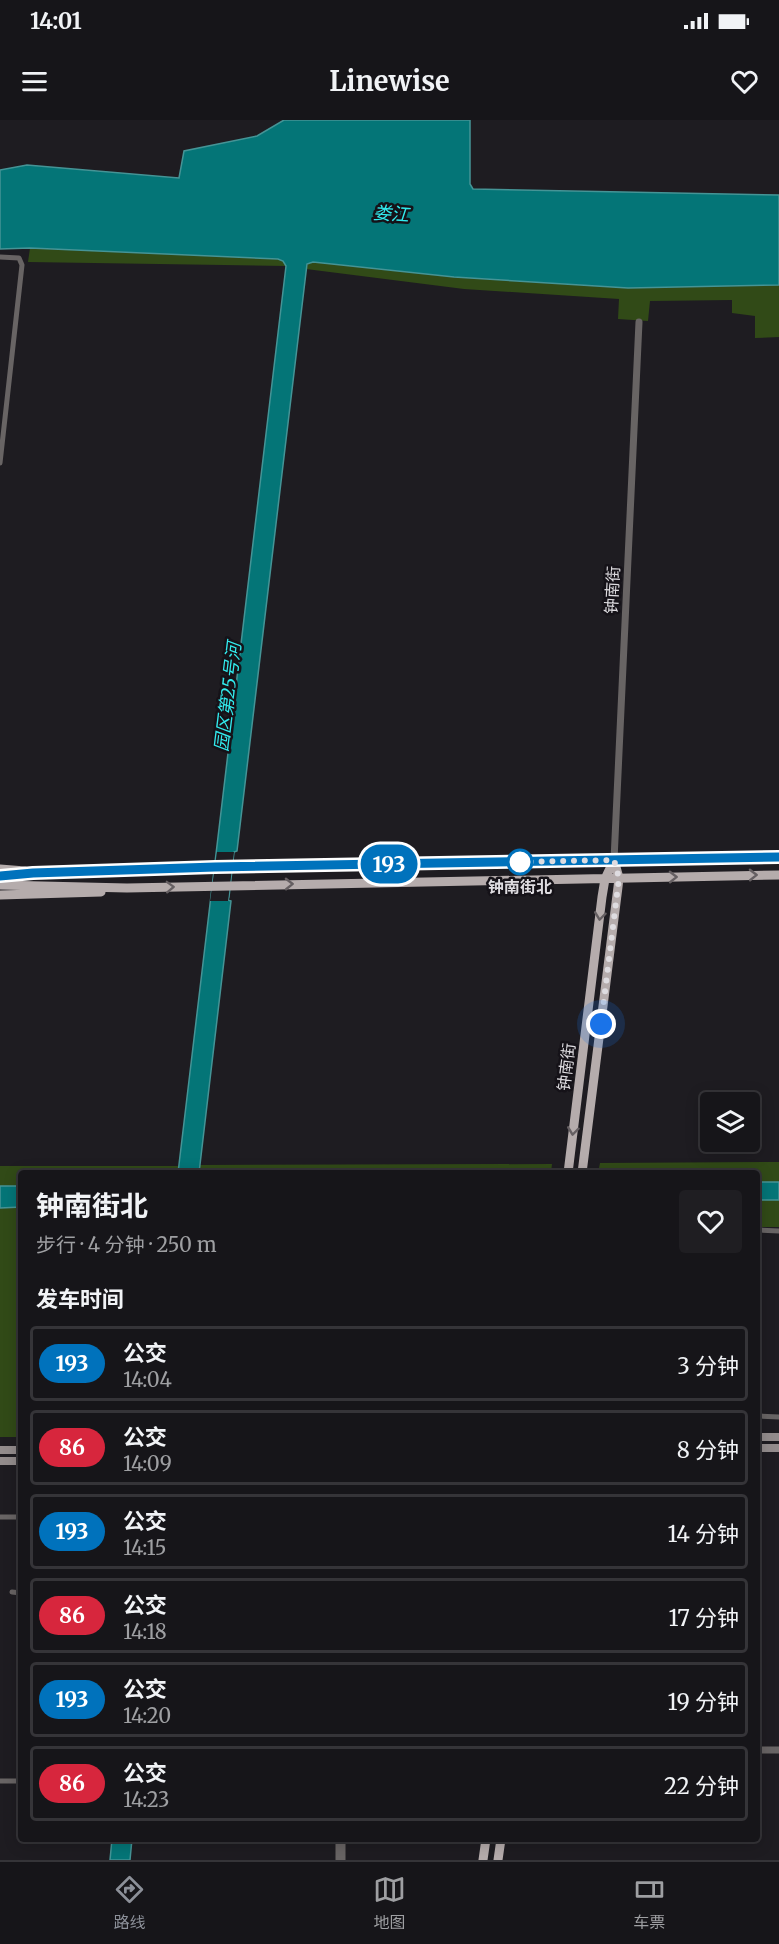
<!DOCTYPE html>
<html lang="zh">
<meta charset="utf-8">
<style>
body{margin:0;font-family:Merriweather,"Noto Sans SC",serif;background:#1f1e22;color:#f1f3f6;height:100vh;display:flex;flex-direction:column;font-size:22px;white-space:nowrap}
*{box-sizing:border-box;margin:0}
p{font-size:20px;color:#9e9fa2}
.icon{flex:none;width:33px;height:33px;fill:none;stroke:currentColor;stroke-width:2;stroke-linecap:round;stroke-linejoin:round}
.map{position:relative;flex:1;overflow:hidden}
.details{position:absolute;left:18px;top:1050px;width:742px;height:672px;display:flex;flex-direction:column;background:#161519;border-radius:6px;box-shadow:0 3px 15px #0003,0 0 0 2px #353438}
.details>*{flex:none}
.badge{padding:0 12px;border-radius:20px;font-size:21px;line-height:39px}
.controls{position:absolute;left:700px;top:972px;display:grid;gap:12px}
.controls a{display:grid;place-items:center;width:60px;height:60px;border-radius:6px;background:#161519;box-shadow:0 3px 15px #0003,0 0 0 2px #353438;font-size:30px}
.you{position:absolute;width:30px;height:30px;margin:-15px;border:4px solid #fff;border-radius:50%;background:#1a73e8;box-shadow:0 0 0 9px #1a73e833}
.map>.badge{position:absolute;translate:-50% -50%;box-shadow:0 0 0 3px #fff}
h2{padding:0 18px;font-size:22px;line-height:54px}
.round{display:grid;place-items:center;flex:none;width:63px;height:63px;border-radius:6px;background:#1f1e22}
.summary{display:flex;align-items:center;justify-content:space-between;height:102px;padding:0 18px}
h1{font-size:28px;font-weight:700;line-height:45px}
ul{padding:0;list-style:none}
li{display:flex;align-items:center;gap:18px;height:75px;margin:0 12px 9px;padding:0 6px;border:3px solid #353438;border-radius:6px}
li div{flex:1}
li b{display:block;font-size:22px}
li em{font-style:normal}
li .badge{min-width:66px;font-weight:700;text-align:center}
.status{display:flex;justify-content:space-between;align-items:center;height:42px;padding:0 30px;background:#161519;direction:ltr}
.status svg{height:16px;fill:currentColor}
header{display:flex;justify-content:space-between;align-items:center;height:78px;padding:0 18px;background:#161519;font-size:27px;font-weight:700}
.tabs{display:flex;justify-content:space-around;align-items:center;height:84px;border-top:2px solid #353438;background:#161519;font-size:16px;color:#9e9fa2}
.tabs a{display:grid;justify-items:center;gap:3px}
.tabs .active{color:#8c9099}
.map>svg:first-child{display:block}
.green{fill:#314a17}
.water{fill:#047577;stroke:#459496;stroke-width:1.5}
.pier{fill:#1e1c21}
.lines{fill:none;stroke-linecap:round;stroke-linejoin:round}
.minor{stroke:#686464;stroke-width:5}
.tertiary{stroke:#686464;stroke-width:7}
.secondary{stroke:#938c8c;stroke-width:8}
.primary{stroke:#b5acac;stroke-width:9}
.oneway{stroke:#655f62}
.line-casing{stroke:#fff;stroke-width:14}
.line{stroke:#0072bc;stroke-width:9}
.walk{stroke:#dedce0;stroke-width:6;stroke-dasharray:0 10.8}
.stop-dot{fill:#fff;stroke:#0072bc;stroke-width:3}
.labels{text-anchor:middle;stroke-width:5;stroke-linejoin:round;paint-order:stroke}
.street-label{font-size:16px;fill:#dedce0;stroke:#151218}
.stop-label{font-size:16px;font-weight:bold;fill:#dedce0;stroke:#151218}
.water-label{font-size:18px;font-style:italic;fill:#32ebee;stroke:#151218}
</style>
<div class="status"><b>14:01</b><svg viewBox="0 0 49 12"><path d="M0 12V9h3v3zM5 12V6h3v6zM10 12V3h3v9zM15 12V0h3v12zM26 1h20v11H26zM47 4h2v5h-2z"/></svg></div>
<header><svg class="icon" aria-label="menu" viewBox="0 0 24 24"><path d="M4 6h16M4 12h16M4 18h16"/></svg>Linewise<svg class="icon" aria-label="heart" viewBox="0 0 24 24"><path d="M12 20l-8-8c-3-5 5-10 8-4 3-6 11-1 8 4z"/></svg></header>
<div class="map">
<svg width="779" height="1740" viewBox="0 0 779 1740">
<rect width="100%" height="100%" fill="#1e1c21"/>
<!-- green -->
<path class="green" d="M 30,128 L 278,139 L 283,141 L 286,146 L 28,142 Z
M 313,142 L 454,157 L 628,168 L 779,165 L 779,217 L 755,218 L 755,196 L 732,193 L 732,180 L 650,181 L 648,201 L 618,199 L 619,179 L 464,169 L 306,149 L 308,144 Z
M 779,1042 L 779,1062 L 758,1062 L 758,1053 L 598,1053 L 600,1043 Z
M 552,1044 L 551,1053 L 199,1053 L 200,1045 Z
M 0,1046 L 179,1046 L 178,1053 L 21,1053 L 21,1066 L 0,1066 Z
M 758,1080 L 779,1080 L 779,1107 L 758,1107 Z
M 21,1087 L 21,1317 L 0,1317 L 0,1088 Z"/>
<!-- water -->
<path class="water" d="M 284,0 L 470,0 L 470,64 L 473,69 L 779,75 L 779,165 L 628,168 L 454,157 L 313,142 L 307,144 L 237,731 L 234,732 L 229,777 L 228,780 L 231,781 L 199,1053 L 178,1053 L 286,146 L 283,141 L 278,139 L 30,128 L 0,129 L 0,50 L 27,45 L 179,58 L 184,31 L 257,16 Z
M 758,1062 L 779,1062 L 779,1080 L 758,1080 Z
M 0,1066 L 21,1066 L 21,1087 L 0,1088 Z
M 112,1719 L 132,1719 L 130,1740 L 110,1740 Z"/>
<!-- pier -->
<path class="pier" d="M 217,732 L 234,732 L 228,781 L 210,781 Z"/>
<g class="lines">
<!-- minor -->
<path class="minor" d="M 0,137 L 19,138 L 22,145 L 0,343
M 758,1110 L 779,1111
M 758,1296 L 779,1297
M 0,1397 L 21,1397
M 12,1472 L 21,1473
M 0,1661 L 21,1661
M 338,1740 L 338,1719
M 343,1740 L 343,1719"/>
<!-- tertiary -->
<path class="tertiary" d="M 614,740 L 639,202
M 758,1630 L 779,1630"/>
<!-- secondary -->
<path class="secondary" d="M 758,1317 L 779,1317
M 758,1328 L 779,1328
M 0,1330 L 21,1330
M 0,1341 L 21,1341"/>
<!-- primary -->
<path class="primary" d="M 0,749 L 25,751
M 0,756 L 33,753 L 215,747 L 779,737
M 0,765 L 127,768 L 779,755
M 0,775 L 101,772
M 568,1053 L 602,777 L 605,759 L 614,740
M 582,1053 L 618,767 L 619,758 L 614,740
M 483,1740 L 486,1719
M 498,1740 L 501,1719"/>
</g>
<!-- one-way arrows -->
<defs><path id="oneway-chevron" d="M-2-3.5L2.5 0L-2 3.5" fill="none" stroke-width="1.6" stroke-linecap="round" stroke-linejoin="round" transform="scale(1.5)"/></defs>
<g class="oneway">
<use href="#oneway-chevron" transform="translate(753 755) rotate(-1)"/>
<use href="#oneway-chevron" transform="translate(673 757) rotate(-1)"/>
<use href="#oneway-chevron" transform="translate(289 764) rotate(-1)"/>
<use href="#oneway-chevron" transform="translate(170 767) rotate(-2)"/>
<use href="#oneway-chevron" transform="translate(600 796) rotate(97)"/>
<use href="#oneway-chevron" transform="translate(573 1011) rotate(97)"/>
</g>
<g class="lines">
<!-- line casing -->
<g class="line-casing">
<path id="line" d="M 0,756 L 33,753 L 215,747 L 779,737"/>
</g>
<!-- line -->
<use href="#line" class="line"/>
<!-- walk -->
<path class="walk" d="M 520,742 L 614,740 L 619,758 L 601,904"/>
</g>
<!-- markers -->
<circle class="stop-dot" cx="520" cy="742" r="12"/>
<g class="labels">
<!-- street labels -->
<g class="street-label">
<text transform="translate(612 470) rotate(-87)" y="6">钟南街</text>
<text transform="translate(566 947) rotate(-83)" y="6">钟南街</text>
</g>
<!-- stop labels -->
<g class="stop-label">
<text x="520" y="773">钟南街北</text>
</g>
<!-- water labels -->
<g class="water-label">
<text transform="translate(391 94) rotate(4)" y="6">娄江</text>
<text transform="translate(228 577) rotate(-83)" y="6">园区第25号河</text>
</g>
</g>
</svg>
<div class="controls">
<a><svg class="icon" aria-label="layers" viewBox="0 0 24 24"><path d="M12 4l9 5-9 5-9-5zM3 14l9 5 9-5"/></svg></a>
</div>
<div class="you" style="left:601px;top:904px"></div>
<b class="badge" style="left:389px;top:744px;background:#0072bc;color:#fff">193</b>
<section class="details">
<div class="summary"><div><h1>钟南街北</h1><p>步行 · 4 分钟 · 250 m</p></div><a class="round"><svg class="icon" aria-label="heart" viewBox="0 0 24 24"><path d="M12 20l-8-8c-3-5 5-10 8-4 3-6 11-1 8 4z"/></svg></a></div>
<h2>发车时间</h2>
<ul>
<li><span class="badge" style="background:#0072bc;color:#fff">193</span><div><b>公交</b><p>14:04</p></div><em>3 分钟</em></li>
<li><span class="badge" style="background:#d7263d;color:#fff">86</span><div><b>公交</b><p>14:09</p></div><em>8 分钟</em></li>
<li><span class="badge" style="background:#0072bc;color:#fff">193</span><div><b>公交</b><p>14:15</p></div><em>14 分钟</em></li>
<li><span class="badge" style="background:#d7263d;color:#fff">86</span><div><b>公交</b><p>14:18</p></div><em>17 分钟</em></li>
<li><span class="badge" style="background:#0072bc;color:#fff">193</span><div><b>公交</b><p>14:20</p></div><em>19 分钟</em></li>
<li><span class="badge" style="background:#d7263d;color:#fff">86</span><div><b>公交</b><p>14:23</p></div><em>22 分钟</em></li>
</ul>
</section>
</div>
<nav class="tabs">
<a class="active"><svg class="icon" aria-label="directions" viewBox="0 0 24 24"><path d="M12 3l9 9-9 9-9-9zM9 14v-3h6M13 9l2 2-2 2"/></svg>路线</a>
<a><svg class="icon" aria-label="map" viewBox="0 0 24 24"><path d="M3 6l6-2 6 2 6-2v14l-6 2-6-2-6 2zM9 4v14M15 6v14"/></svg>地图</a>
<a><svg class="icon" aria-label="tickets" viewBox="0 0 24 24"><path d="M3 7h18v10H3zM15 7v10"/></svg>车票</a>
</nav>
